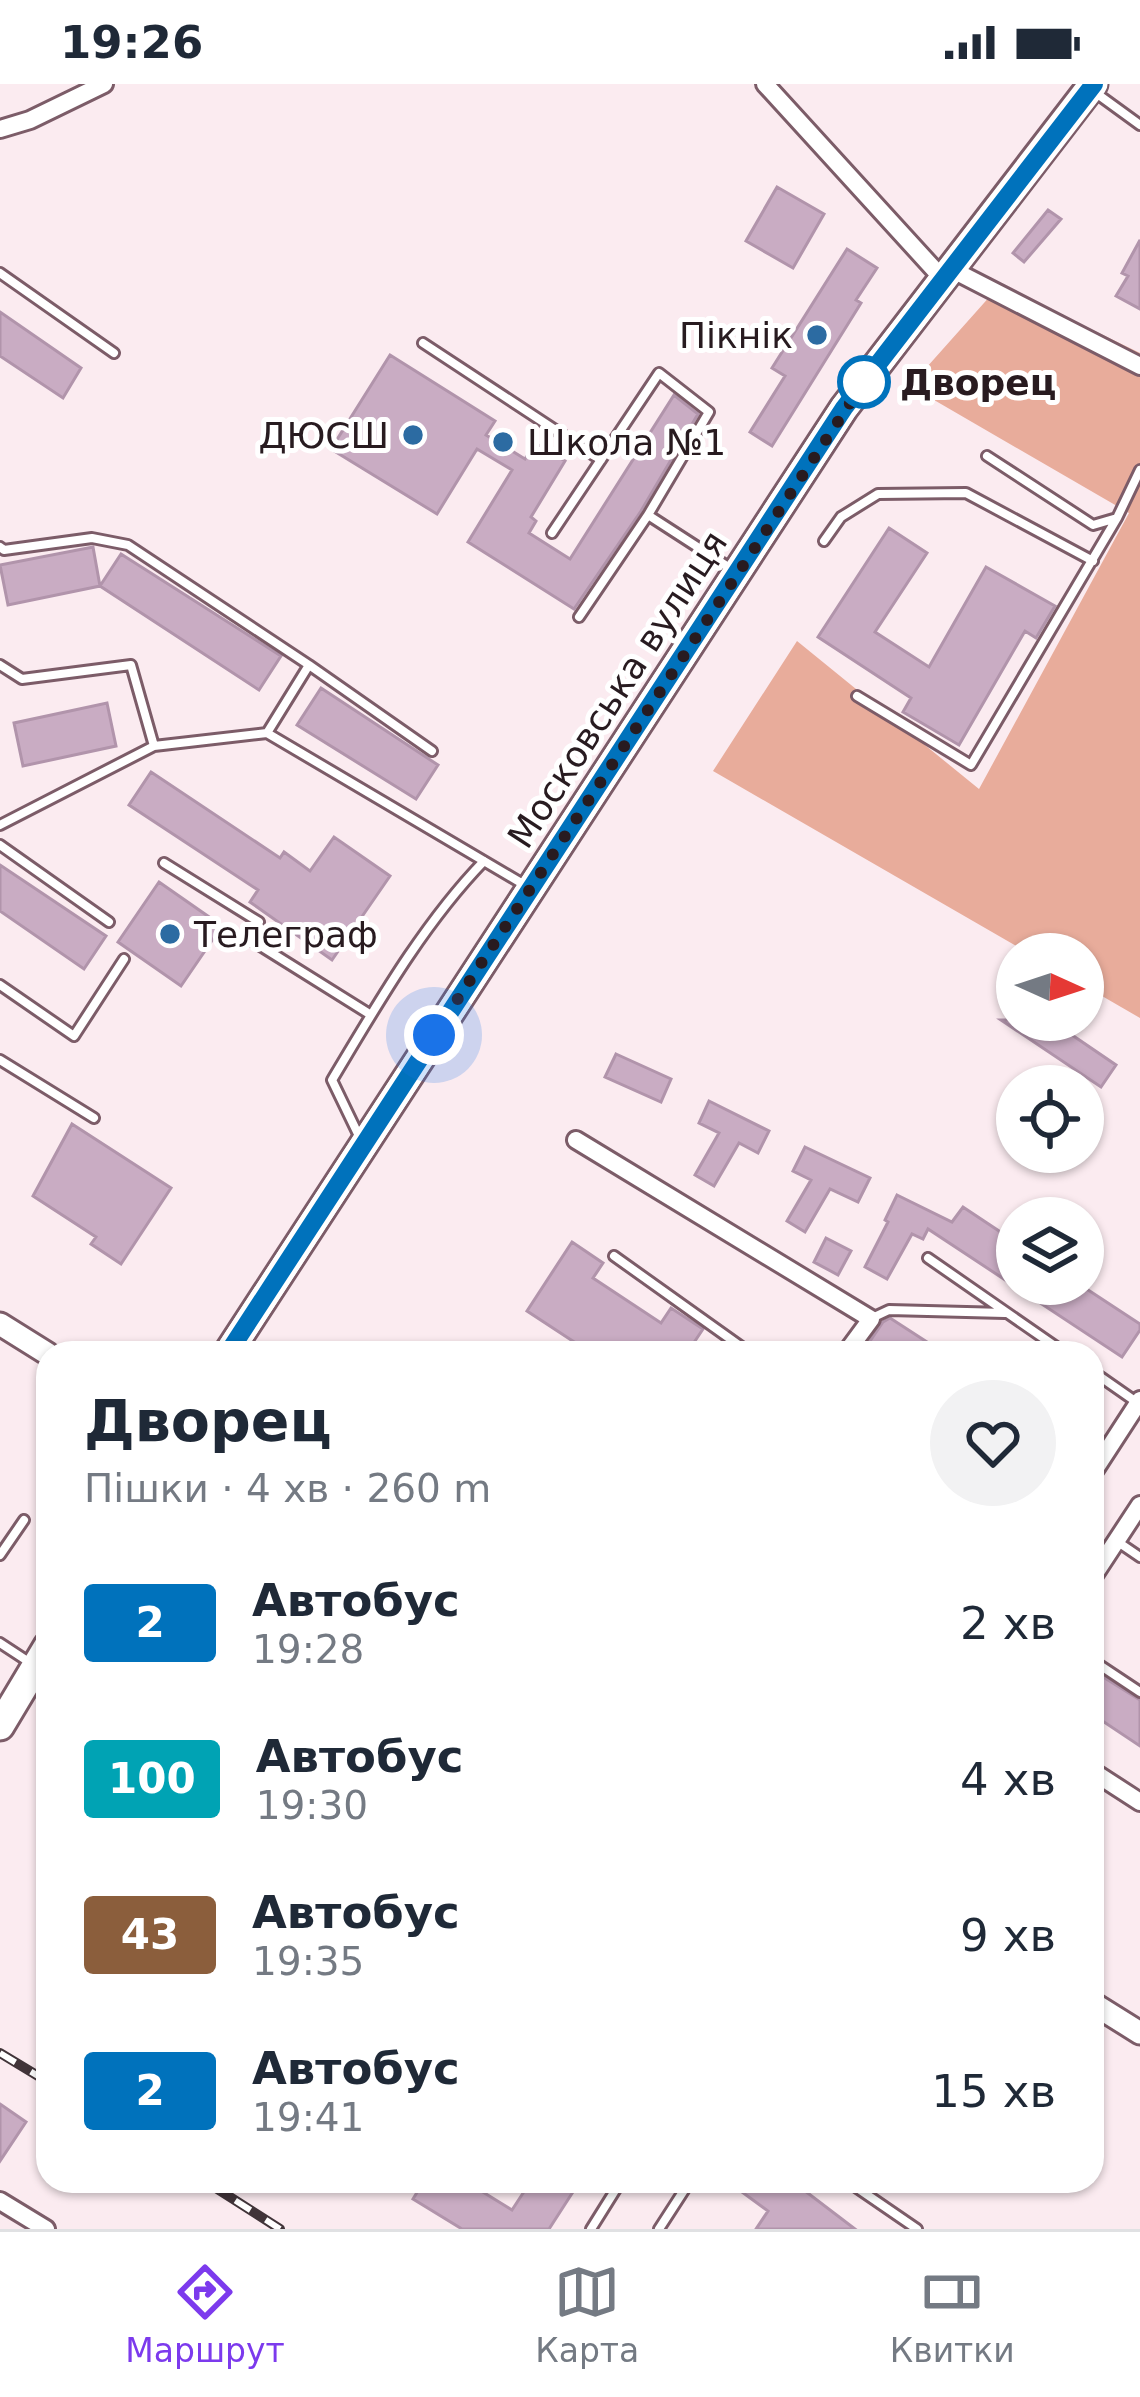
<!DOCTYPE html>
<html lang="uk">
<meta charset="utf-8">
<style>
body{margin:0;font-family:"DejaVu Sans",sans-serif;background:#f2f2f3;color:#1f2937;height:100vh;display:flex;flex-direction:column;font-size:45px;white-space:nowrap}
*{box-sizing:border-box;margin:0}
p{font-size:39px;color:#747a83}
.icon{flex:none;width:66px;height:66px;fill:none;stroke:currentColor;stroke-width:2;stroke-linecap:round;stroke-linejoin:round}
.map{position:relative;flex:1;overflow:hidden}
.side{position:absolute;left:36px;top:1257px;width:1068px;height:852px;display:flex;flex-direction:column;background:#fff;border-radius:36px;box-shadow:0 3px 9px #0004}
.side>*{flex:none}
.badge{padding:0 24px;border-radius:9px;font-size:42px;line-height:78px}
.needle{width:78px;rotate:93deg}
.controls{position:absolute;left:996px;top:849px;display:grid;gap:24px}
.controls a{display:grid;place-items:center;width:108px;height:108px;border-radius:50%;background:#fff;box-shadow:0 3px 9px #0004;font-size:60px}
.you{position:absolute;width:60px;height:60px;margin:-30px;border:9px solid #fff;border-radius:50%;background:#1a73e8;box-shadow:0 0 0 18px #1a73e833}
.map>.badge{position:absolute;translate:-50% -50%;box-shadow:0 0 0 6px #fff}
.round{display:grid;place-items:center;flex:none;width:126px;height:126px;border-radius:63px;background:#f2f2f3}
.summary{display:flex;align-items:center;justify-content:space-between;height:204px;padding:0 48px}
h1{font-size:57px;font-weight:700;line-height:90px}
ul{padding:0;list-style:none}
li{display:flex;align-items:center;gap:36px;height:156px;padding:0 48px}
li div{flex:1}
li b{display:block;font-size:45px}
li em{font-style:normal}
li .badge{min-width:132px;font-weight:700;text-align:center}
.status{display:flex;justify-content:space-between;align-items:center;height:84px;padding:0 60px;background:#fff;direction:ltr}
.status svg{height:33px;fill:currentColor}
.dock{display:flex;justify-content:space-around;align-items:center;height:168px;border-top:3px solid #e0e1e3;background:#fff;font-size:33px;color:#747a83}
.dock a{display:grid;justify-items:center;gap:6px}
.dock .current{color:#7c3aed}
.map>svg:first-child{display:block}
.green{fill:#e8ac9b}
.building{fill:#c9acc3;stroke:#b194ab;stroke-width:3}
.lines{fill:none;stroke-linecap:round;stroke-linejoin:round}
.service-casing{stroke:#7c5c68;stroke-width:14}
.minor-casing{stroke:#7c5c68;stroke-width:22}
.tertiary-casing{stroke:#7c5c68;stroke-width:27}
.primary-casing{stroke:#7c5c68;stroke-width:33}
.service{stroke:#fff;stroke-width:8}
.minor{stroke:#fff;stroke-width:16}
.tertiary{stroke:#fff;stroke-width:21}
.primary{stroke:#fff;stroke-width:27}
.rail-casing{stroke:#413439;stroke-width:10}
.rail{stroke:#fff;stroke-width:6;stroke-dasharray:18;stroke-linecap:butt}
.line-casing{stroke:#fff;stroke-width:27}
.line{stroke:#0072bc;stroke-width:18}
.walk{stroke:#281b20;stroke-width:12;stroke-dasharray:0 21.6}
.poi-dot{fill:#2c6ba2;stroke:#fff;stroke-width:4.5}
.stop-dot{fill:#fff;stroke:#0072bc;stroke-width:6}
.labels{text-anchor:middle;stroke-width:10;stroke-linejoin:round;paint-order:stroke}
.poi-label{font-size:36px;fill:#281b20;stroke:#fff;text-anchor:end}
.stop-label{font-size:36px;font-weight:bold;fill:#281b20;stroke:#fff;text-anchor:start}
.street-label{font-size:36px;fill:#281b20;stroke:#fff}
</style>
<div class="status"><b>19:26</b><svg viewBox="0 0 49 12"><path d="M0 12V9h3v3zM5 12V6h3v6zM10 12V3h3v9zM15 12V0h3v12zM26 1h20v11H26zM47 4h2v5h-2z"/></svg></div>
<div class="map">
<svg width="1140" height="2145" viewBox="0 0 1140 2145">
<rect width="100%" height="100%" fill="#fbebf0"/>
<!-- green -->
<path class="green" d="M 1000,201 L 1140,269 L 1140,934 L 1083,901 L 1083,870 L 1030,870 L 713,687 L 797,557 L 979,705 L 1129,429 L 910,302 Z"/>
<!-- building -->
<path class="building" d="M 777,103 L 824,130 L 793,184 L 746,157 Z
M 1048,126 L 1061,135 L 1024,178 L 1013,169 Z
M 1140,156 L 1140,225 L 1116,212 L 1128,192 L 1122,189 Z
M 847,165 L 877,184 L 856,216 L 861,219 L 772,362 L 750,348 L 785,292 L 772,284 Z
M 0,228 L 81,284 L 63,314 L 0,272 Z
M 390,271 L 495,337 L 486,351 L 525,375 L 535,359 L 565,377 L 531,433 L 536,437 L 529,449 L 570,475 L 674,311 L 698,330 L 641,427 L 574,525 L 468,458 L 512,386 L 477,365 L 437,430 L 331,365 Z
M 889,444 L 927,469 L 875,548 L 929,583 L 986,483 L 1055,522 L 1036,554 L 1025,547 L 959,661 L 903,628 L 911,614 L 818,553 Z
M 93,463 L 100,502 L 8,521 L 0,481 Z
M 121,470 L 281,572 L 259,606 L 100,502 Z
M 321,604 L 438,681 L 416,715 L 297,641 Z
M 107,619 L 116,662 L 23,682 L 14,639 Z
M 151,688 L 280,774 L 284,768 L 310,787 L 334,753 L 390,792 L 332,876 L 250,818 L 258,806 L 129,721 Z
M 0,781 L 106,852 L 84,885 L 0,827 Z
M 159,798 L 222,842 L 181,902 L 118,858 Z
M 1001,936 L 1050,936 L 1116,981 L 1101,1003 Z
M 616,970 L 671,995 L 661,1018 L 605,993 Z
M 709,1017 L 769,1047 L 758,1069 L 739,1059 L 714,1102 L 695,1091 L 719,1049 L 699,1039 Z
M 72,1040 L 171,1104 L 121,1180 L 91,1160 L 96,1153 L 33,1112 Z
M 805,1063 L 870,1094 L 858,1118 L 830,1105 L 805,1148 L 787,1137 L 811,1096 L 793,1087 Z
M 897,1111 L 952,1138 L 963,1123 L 1017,1159 L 1017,1200 L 1079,1200 L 1140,1240 L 1140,1246 L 1122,1273 L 928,1145 L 923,1155 L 912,1150 L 887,1195 L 865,1183 L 888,1138 L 885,1136 Z
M 826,1154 L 851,1167 L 838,1191 L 814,1178 Z
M 572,1158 L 603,1179 L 593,1194 L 661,1239 L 671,1224 L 703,1245 L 687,1269 L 591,1269 L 527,1227 Z
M 890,1234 L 944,1269 L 862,1269 L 883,1238 Z
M 1092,1586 L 1140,1616 L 1140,1662 L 1092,1630 Z
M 0,2020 L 26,2038 L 0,2077 Z
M 424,2097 L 465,2097 L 512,2126 L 531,2097 L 580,2097 L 549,2145 L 462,2145 L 413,2115 Z
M 727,2097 L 792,2097 L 855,2145 L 756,2145 L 768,2127 Z"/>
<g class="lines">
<!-- service casing -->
<g class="service-casing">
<path id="service" d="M 1096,9 L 1140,41
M 0,189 L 114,269
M 423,259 L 601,376
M 987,372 L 1093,441 L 1117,434 L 1140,386
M 648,431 L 730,484
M 552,449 L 659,289 L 709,328 L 648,431 L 579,533
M 824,457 L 841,433 L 878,410 L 966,409 L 1093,477
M 0,463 L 4,466 L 92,454 L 128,461 L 309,581
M 0,581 L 22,595 L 131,581 L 154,662 L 267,649
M 857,612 L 971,681 L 1117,434
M 432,667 L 309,581 L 267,649 L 523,800
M 0,741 L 154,662
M 0,761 L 109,838
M 164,779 L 259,838 L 251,856 L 371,931
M 0,901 L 74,952 L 124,875
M 0,976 L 94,1034
M 359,1052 L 332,996 C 377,921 423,840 484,777
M 614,1172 L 750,1269
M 928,1174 L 1065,1269
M 872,1234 L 889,1226 L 1005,1229
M 1092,1287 L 1135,1317
M 1118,1458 L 1140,1473
M 0,1471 L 24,1436
M 0,1559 L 29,1578
M 1092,1576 L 1140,1608
M 847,2097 L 917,2145
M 591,2145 L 621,2097
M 659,2145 L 690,2097"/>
</g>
<!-- minor casing -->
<g class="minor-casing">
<path id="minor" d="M 765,0 L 942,194
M 0,45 L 30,36 L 104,0
M 949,184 L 1140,282
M 576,1056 L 871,1235 L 846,1269
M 1092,1390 L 1140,1316
M 1092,1494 L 1140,1421
M 1092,1687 L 1140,1718
M 0,2117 L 46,2145"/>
</g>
<!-- tertiary casing -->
<g class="tertiary-casing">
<path id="tertiary" d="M 0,1240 L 48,1270
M 1092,1919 L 1140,1949"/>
</g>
<!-- primary casing -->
<g class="primary-casing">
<path id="primary" d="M 228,1269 L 844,324 L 1093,0
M 0,1642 L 48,1562"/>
</g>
<!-- service -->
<use href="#service" class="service"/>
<!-- minor -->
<use href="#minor" class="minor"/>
<!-- tertiary -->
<use href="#tertiary" class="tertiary"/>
<!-- primary -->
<use href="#primary" class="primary"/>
<!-- rail casing -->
<g class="rail-casing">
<path id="rail" d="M 0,1969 L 48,1998
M 205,2097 L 280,2145"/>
</g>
<!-- rail -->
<use href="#rail" class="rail"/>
</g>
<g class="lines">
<!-- line casing -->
<g class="line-casing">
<path id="line" d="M 228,1269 L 844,324 L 1094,0"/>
</g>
<!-- line -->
<use href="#line" class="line"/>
<!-- walk -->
<path class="walk" d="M 434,951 L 866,295 L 864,298"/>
</g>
<!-- markers -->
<g class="poi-dot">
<circle cx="817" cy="251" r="12"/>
<circle cx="413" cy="351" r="12"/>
<circle cx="503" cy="358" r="12"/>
<circle cx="170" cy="850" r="12"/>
</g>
<circle class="stop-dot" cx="864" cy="298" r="24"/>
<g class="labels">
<!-- poi labels -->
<g class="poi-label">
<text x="793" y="264">Пікнік</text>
<text x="389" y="364">ДЮСШ</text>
<text x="527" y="371" text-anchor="start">Школа №1</text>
<text x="194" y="863" text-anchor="start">Телеграф</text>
</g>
<!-- stop labels -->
<g class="stop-label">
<text x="900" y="311">Дворец</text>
</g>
<!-- street labels -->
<g class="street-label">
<text transform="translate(617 605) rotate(-57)" y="13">Московська вулиця</text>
</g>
</g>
</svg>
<div class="controls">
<a><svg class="needle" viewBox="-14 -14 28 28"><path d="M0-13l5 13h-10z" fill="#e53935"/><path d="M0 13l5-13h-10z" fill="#747a83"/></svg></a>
<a><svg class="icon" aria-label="locate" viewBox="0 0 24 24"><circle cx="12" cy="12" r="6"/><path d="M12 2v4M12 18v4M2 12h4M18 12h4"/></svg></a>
<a><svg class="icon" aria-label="layers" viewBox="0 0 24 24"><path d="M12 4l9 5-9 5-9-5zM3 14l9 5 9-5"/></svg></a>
</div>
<div class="you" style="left:434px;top:951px"></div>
<section class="side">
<div class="summary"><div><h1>Дворец</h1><p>Пішки · 4 хв · 260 m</p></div><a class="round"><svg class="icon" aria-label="heart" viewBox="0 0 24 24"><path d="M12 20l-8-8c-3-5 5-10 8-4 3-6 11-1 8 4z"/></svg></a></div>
<ul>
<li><span class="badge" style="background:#0072bc;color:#fff">2</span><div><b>Автобус</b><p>19:28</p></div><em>2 хв</em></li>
<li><span class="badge" style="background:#00a3b4;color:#fff">100</span><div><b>Автобус</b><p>19:30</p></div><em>4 хв</em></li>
<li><span class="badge" style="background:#8b5e3c;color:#fff">43</span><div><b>Автобус</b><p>19:35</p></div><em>9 хв</em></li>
<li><span class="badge" style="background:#0072bc;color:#fff">2</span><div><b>Автобус</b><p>19:41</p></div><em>15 хв</em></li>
</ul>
</section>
</div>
<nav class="dock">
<a class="current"><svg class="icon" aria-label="directions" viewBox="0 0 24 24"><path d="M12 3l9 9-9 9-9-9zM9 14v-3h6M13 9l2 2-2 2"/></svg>Маршрут</a>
<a><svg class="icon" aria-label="map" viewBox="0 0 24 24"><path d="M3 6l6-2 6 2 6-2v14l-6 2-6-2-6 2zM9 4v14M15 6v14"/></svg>Карта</a>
<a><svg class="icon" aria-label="tickets" viewBox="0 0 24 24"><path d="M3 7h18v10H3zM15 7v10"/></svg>Квитки</a>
</nav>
